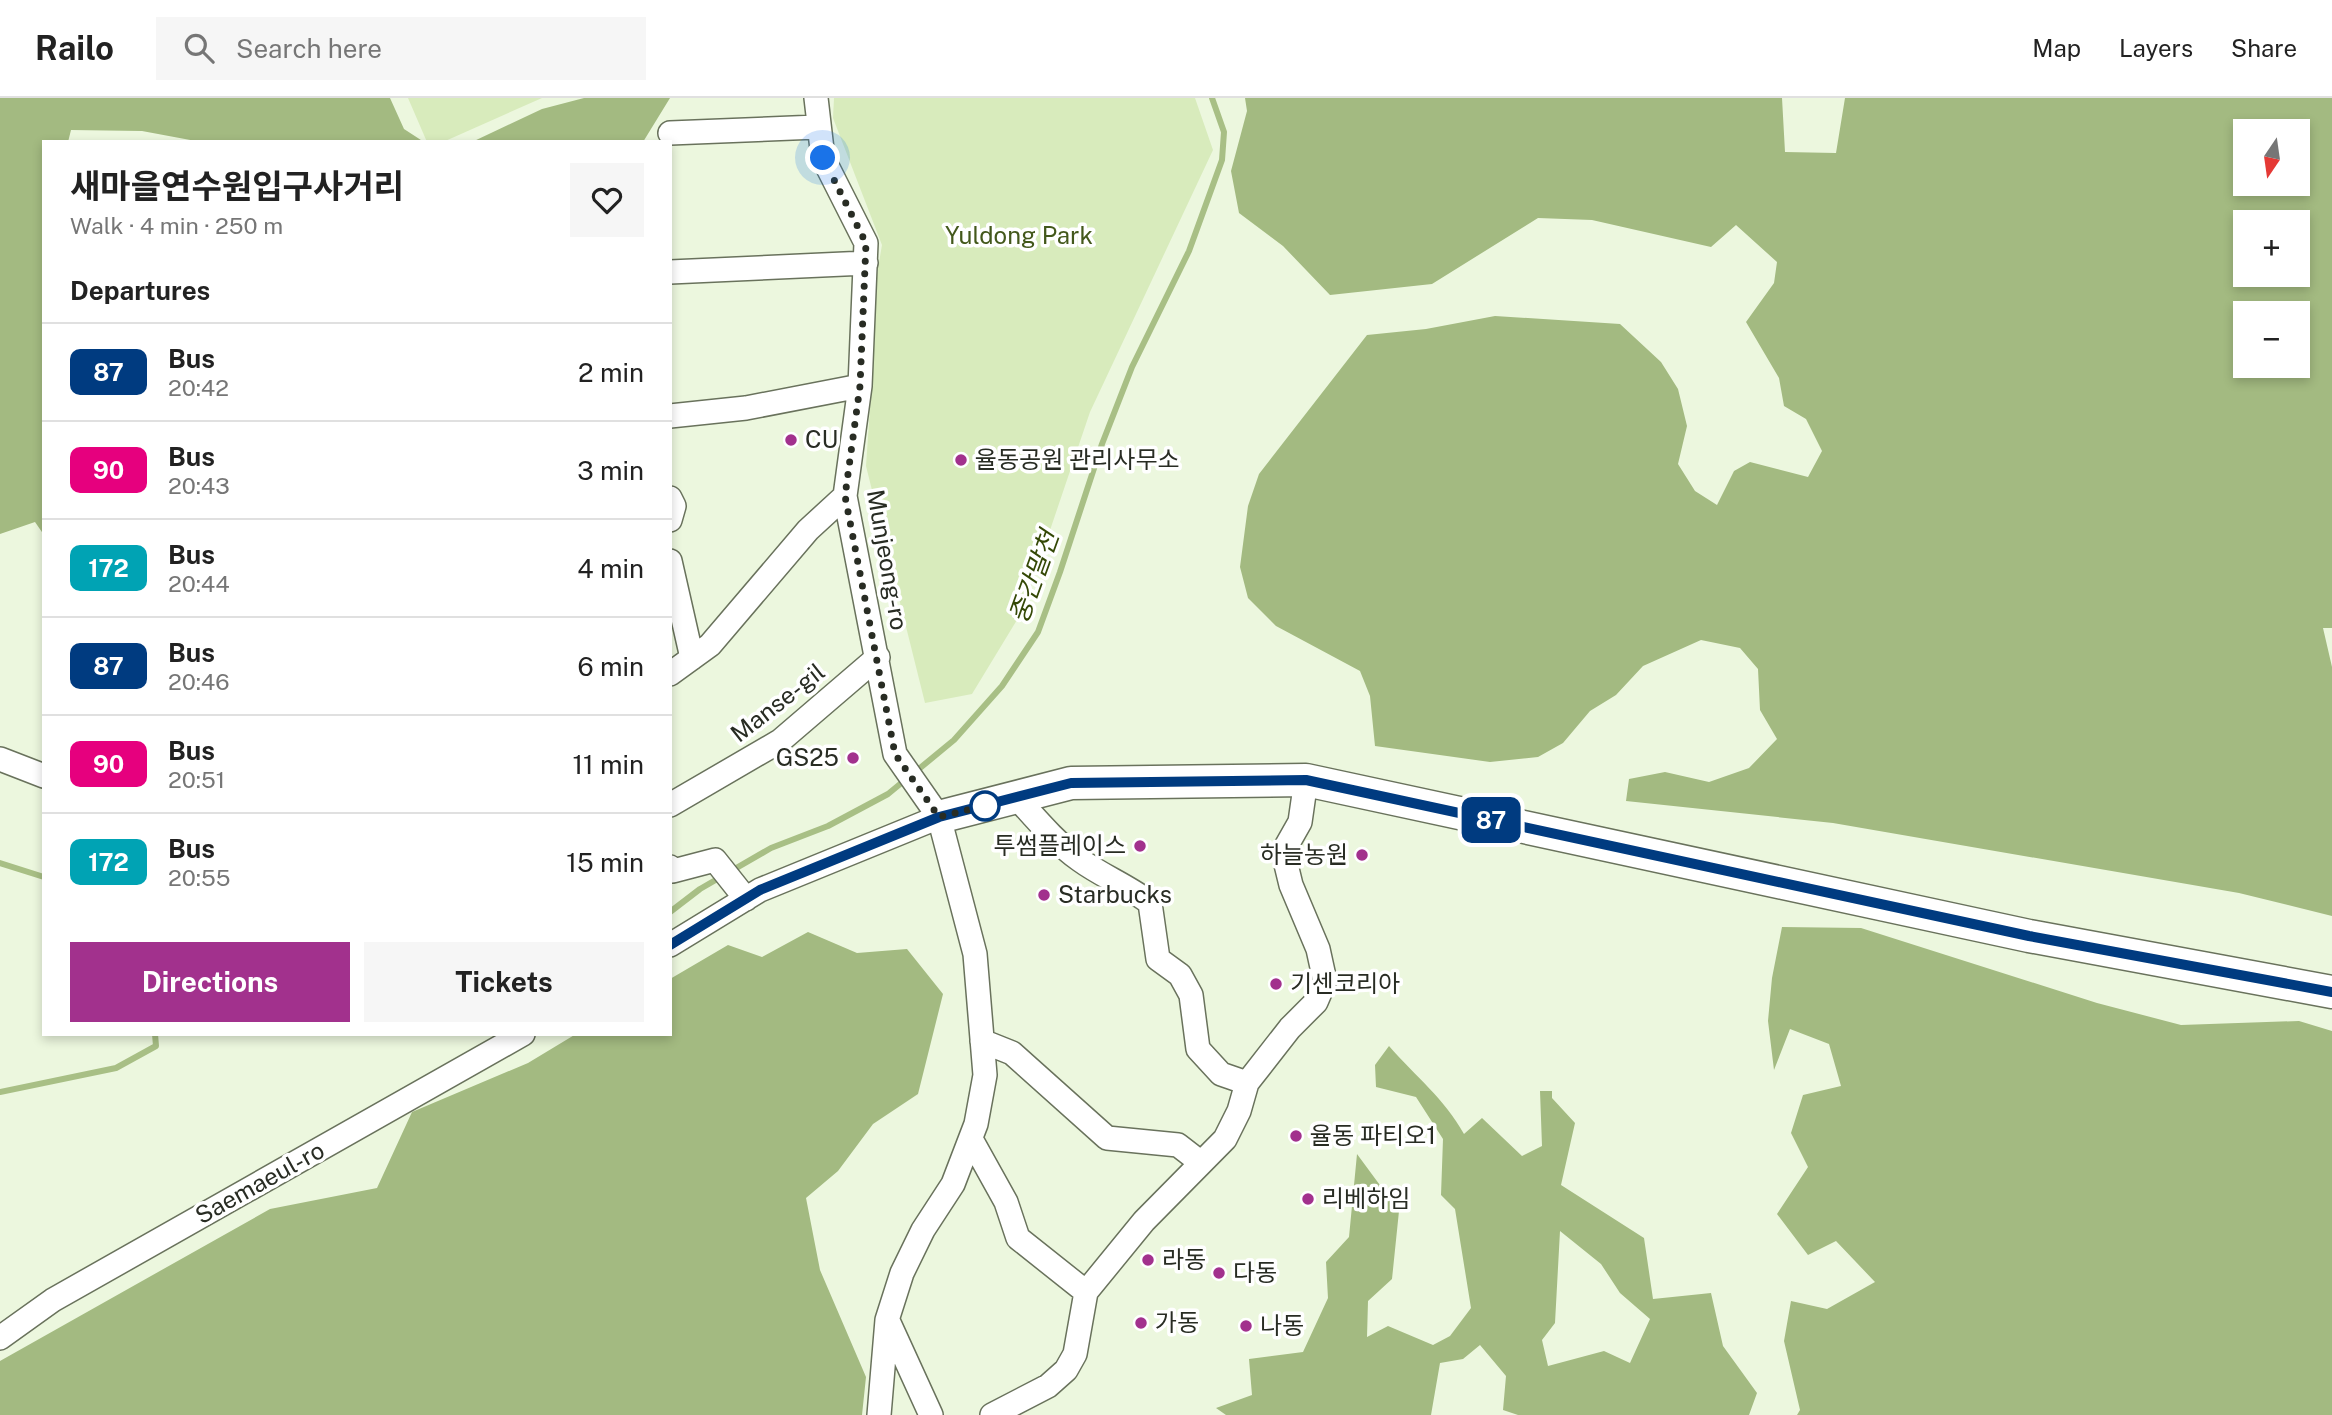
<!DOCTYPE html>
<meta charset="utf-8">
<style>
body{margin:0;font-family:"Public Sans","Noto Sans KR",sans-serif;background:#f6f6f6;color:#222;height:100vh;display:flex;flex-direction:column;font-size:26px;white-space:nowrap}
*{box-sizing:border-box;margin:0}
p{font-size:23px;color:#767676}
.icon{flex:none;width:38px;height:38px;fill:none;stroke:currentColor;stroke-width:2;stroke-linecap:round;stroke-linejoin:round}
.map{position:relative;flex:1;overflow:hidden}
.details{position:absolute;left:42px;top:42px;width:630px;height:896px;display:flex;flex-direction:column;background:#fff;border-radius:0px;box-shadow:0 4px 10px #0003}
.details>*{flex:none}
.badge{padding:0 14px;border-radius:10px;font-size:24px;line-height:46px}
.needle{width:46px;rotate:193deg}
.tools{position:absolute;left:2233px;top:21px;display:grid;gap:14px}
.tools a{display:grid;place-items:center;width:77px;height:77px;border-radius:0px;background:#fff;box-shadow:0 4px 10px #0003;font-size:35px}
.you{position:absolute;width:35px;height:35px;margin:-18px;border:5px solid #fff;border-radius:50%;background:#1a73e8;box-shadow:0 0 0 10px #1a73e833}
.map>.badge{position:absolute;translate:-50% -50%;box-shadow:0 0 0 4px #fff}
h2{padding:0 28px;font-size:26px;line-height:63px}
.round{display:grid;place-items:center;flex:none;width:74px;height:74px;border-radius:0px;background:#f6f6f6}
.summary{display:flex;align-items:center;justify-content:space-between;height:119px;padding:0 28px}
h1{font-size:33px;font-weight:700;line-height:52px}
.action{display:flex;gap:14px;margin-top:auto;padding:14px 28px}
.action a{flex:1;height:80px;border-radius:0px;background:#a2318d;color:#fff;font-size:28px;font-weight:700;line-height:80px;text-align:center}
.action a+a{background:#f6f6f6;color:#222}
ul{padding:0;list-style:none}
li{display:flex;align-items:center;gap:21px;height:98px;padding:0 28px;border-top:2px solid #e0e0e0}
li div{flex:1}
li b{display:block;font-size:26px}
li em{font-style:normal}
li .badge{min-width:77px;font-weight:700;text-align:center}
header{display:flex;align-items:center;gap:42px;box-sizing:border-box;height:98px;padding:0 35px;background:#fff;border-bottom:2px solid #e0e0e0}
header strong{font-size:33px}
nav{display:flex;gap:38px;margin-inline-start:auto;font-size:24px}
.search{width:490px;height:63px;background:#f6f6f6;display:flex;align-items:center;gap:18px;box-sizing:border-box;padding:0 24px;border-radius:0px;color:#767676;font-size:26px}
.map>svg:first-child{display:block}
.green{fill:#d8ebbc}
.forest{fill:#a3ba81;fill-rule:evenodd}
.lines{fill:none;stroke-linecap:round;stroke-linejoin:round}
.stream{stroke:#a8bf85;stroke-width:6}
.street-casing{stroke:#69725c;stroke-width:26}
.secondary-casing{stroke:#69725c;stroke-width:35}
.street{stroke:#fff;stroke-width:23}
.secondary{stroke:#fff;stroke-width:32}
.line-casing{stroke:#fff;stroke-width:16}
.line{stroke:#003b80;stroke-width:10}
.walk{stroke:#282c23;stroke-width:7;stroke-dasharray:0 12.6}
.poi-dot{fill:#a2318d;stroke:#fff;stroke-width:2.5}
.stop-dot{fill:#fff;stroke:#003b80;stroke-width:3.5}
.labels{text-anchor:middle;stroke-width:7;stroke-linejoin:round;paint-order:stroke}
.park-label{font-size:24px;fill:#43581b;stroke:#fff}
.poi-label{font-size:24px;fill:#282c23;stroke:#fff;text-anchor:start}
.street-label{font-size:24px;fill:#282c23;stroke:#fff}
.water-label{font-size:26px;font-style:italic;fill:#344806;stroke:#fff}
</style>
<header>
<strong>Railo</strong>
<div class="search"><svg class="icon" aria-label="search" viewBox="0 0 24 24"><circle cx="10" cy="10" r="6"/><path d="M15 15l6 6"/></svg>Search here</div>
<nav><a>Map</a><a>Layers</a><a>Share</a></nav>
</header>
<div class="map">
<svg width="2332" height="1317" viewBox="0 0 2332 1317">
<rect width="100%" height="100%" fill="#ecf7de"/>
<!-- green -->
<path class="green" d="M 408,0 L 542,0 L 443,44 L 427,44 Z
M 834,0 L 1195,0 L 1213,52 L 1090,314 L 1023,512 L 972,596 L 925,605 L 866,368 L 871,295 L 866,240 L 882,147 L 833,20 Z"/>
<!-- forest -->
<path class="forest" d="M 0,0 L 390,0 L 404,31 L 424,44 L 201,44 L 142,33 L 71,32 L 68,44 L 44,44 L 44,437 L 35,424 L 0,436 Z
M 584,0 L 670,0 L 643,44 L 472,44 L 542,11 Z
M 1245,0 L 1782,0 L 1785,54 L 1836,55 L 1845,0 L 2332,0 L 2332,530 L 2323,530 L 2332,569 L 2332,818 L 2239,795 L 1833,725 L 1626,703 L 1629,681 L 1665,674 L 1709,684 L 1749,670 L 1777,641 L 1760,612 L 1758,571 L 1740,550 L 1701,542 L 1643,568 L 1616,597 L 1590,613 L 1563,645 L 1538,659 L 1490,664 L 1375,648 L 1370,598 L 1360,573 L 1276,528 L 1248,500 L 1240,469 L 1248,408 L 1259,376 L 1367,237 L 1426,231 L 1495,218 L 1620,226 L 1661,264 L 1678,291 L 1687,328 L 1678,366 L 1695,393 L 1717,407 L 1734,373 L 1750,364 L 1808,379 L 1822,353 L 1806,321 L 1784,308 L 1779,280 L 1746,224 L 1774,185 L 1777,164 L 1736,127 L 1711,149 L 1592,122 L 1538,120 L 1432,186 L 1330,197 L 1283,148 L 1239,115 L 1231,73 L 1247,13 ZM 2245,33 L 2298,33 L 2298,86 L 2245,86 ZM 2245,124 L 2298,124 L 2298,177 L 2245,177 ZM 2298,215 L 2298,268 L 2245,268 L 2245,215 Z
M 1782,829 L 1861,830 L 2097,905 L 2181,927 L 2299,923 L 2332,933 L 2332,1317 L 1797,1317 L 1800,1312 L 1784,1243 L 1791,1203 L 1827,1211 L 1875,1184 L 1836,1143 L 1808,1157 L 1777,1116 L 1808,1069 L 1791,1035 L 1803,997 L 1841,988 L 1829,946 L 1790,931 L 1774,972 L 1768,923 L 1772,880 Z
M 808,834 L 857,855 L 907,851 L 943,896 L 918,996 L 873,1026 L 838,1073 L 806,1100 L 820,1172 L 866,1279 L 862,1317 L 0,1317 L 0,1263 L 270,1111 L 377,1090 L 412,1014 L 528,965 L 576,936 L 670,936 L 670,881 L 728,847 L 762,859 Z
M 1389,948 C 1416,979 1444,1000 1464,1036 L 1482,1020 L 1522,1058 L 1542,1048 L 1540,993 L 1552,993 L 1552,1000 L 1575,1025 L 1561,1087 L 1644,1140 L 1653,1201 L 1711,1195 L 1723,1248 L 1757,1295 L 1749,1317 L 1518,1317 L 1503,1312 L 1506,1278 L 1480,1247 L 1463,1261 L 1440,1265 L 1431,1317 L 1226,1317 L 1216,1310 L 1252,1297 L 1249,1261 L 1303,1254 L 1328,1200 L 1326,1164 L 1349,1139 L 1357,1056 L 1399,1113 L 1392,1181 L 1368,1203 L 1367,1239 L 1388,1228 L 1433,1247 L 1450,1238 L 1471,1210 L 1455,1111 L 1441,1097 L 1443,1041 L 1416,999 L 1376,989 L 1375,967 ZM 1560,1133 L 1601,1166 L 1620,1195 L 1650,1221 L 1630,1265 L 1604,1253 L 1548,1268 L 1542,1242 L 1555,1225 Z"/>
<g class="lines">
<!-- stream -->
<path class="stream" d="M 914,675 L 954,642 L 1002,588 L 1038,534 L 1060,474 L 1102,346 L 1132,269 L 1189,153 L 1222,62 L 1224,34 L 1212,0
M 0,765 L 44,779
M 670,814 L 700,791 L 771,750 L 828,728 L 888,696 L 905,682
M 0,994 L 116,970 L 156,948 L 155,936"/>
<!-- street casing -->
<g class="street-casing">
<path id="street" d="M 816,0 L 823,60 L 866,145 L 860,288 L 845,398 L 895,656 L 939,719 L 975,856 L 985,977 L 976,1026 L 953,1086 L 923,1132 L 902,1175 L 887,1222 L 879,1317
M 670,35 L 817,29
M 670,174 L 866,165
M 670,318 L 746,310 L 860,288
M 670,400 L 674,408 L 670,422
M 670,463 L 692,560
M 670,576 L 710,547 L 808,432 L 845,398
M 0,661 L 44,678
M 1017,700 C 1036,721 1056,745 1080,762 C 1102,778 1128,788 1150,805 L 1158,861 L 1180,877 L 1191,897 L 1198,951 L 1221,976 L 1247,985
M 670,707 L 780,643 L 878,559
M 670,769 L 673,773 L 715,762 L 746,801
M 670,847 L 760,792 L 939,719
M 982,943 L 1012,955 L 1107,1040 L 1178,1047 L 1200,1064
M 971,1041 L 1006,1104 L 1018,1140 L 1086,1194
M 889,1225 L 931,1317
M 0,1240 L 53,1202 L 523,936
M 992,1317 L 1048,1288 L 1066,1272 L 1075,1256 L 1086,1194 L 1144,1123 L 1225,1041 L 1239,1013 L 1247,985 L 1290,930 L 1316,904 L 1325,883 L 1318,851 L 1291,787 L 1283,754 L 1300,724 L 1306,682"/>
</g>
<!-- secondary casing -->
<g class="secondary-casing">
<path id="secondary" d="M 939,719 L 1071,685 L 1306,682 L 2029,838 L 2332,894"/>
</g>
<!-- street -->
<use href="#street" class="street"/>
<!-- secondary -->
<use href="#secondary" class="secondary"/>
</g>
<g class="lines">
<!-- line casing -->
<g class="line-casing">
<path id="line" d="M 670,847 L 760,792 L 939,719 L 1071,685 L 1306,682 L 2029,838 L 2332,894"/>
</g>
<!-- line -->
<use href="#line" class="line"/>
<!-- walk -->
<path class="walk" d="M 823,60 L 866,145 L 860,288 L 845,398 L 895,656 L 939,719 L 991,706 L 985,708"/>
</g>
<!-- markers -->
<g class="poi-dot">
<circle cx="791" cy="342" r="7"/>
<circle cx="961" cy="362" r="7"/>
<circle cx="853" cy="660" r="7"/>
<circle cx="1140" cy="748" r="7"/>
<circle cx="1362" cy="757" r="7"/>
<circle cx="1044" cy="797" r="7"/>
<circle cx="1276" cy="886" r="7"/>
<circle cx="1296" cy="1038" r="7"/>
<circle cx="1308" cy="1101" r="7"/>
<circle cx="1148" cy="1162" r="7"/>
<circle cx="1219" cy="1175" r="7"/>
<circle cx="1141" cy="1225" r="7"/>
<circle cx="1246" cy="1228" r="7"/>
</g>
<circle class="stop-dot" cx="985" cy="708" r="14"/>
<g class="labels">
<!-- park labels -->
<g class="park-label">
<text x="1019" y="146">Yuldong Park</text>
</g>
<!-- poi labels -->
<g class="poi-label">
<text x="805" y="350">CU</text>
<text x="975" y="370">율동공원 관리사무소</text>
<text x="839" y="668" text-anchor="end">GS25</text>
<text x="1126" y="756" text-anchor="end">투썸플레이스</text>
<text x="1348" y="765" text-anchor="end">하늘농원</text>
<text x="1058" y="805">Starbucks</text>
<text x="1290" y="894">기센코리아</text>
<text x="1310" y="1046">율동 파티오1</text>
<text x="1322" y="1109">리베하임</text>
<text x="1162" y="1170">라동</text>
<text x="1233" y="1183">다동</text>
<text x="1155" y="1233">가동</text>
<text x="1260" y="1236">나동</text>
</g>
<!-- street labels -->
<g class="street-label">
<text transform="translate(887 462) rotate(80)" y="8">Munjeong-ro</text>
<text transform="translate(778 605) rotate(-38)" y="8">Manse-gil</text>
<text transform="translate(260 1085) rotate(-29)" y="8">Saemaeul-ro</text>
</g>
<!-- water labels -->
<g class="water-label">
<text transform="translate(1034 479) rotate(-70)" y="9">중간말천</text>
</g>
</g>
</svg>
<div class="tools">
<a><svg class="needle" viewBox="-14 -14 28 28"><path d="M0-13l5 13h-10z" fill="#e53935"/><path d="M0 13l5-13h-10z" fill="#767676"/></svg></a>
<a>+</a>
<a>−</a>
</div>
<div class="you" style="left:823px;top:60px"></div>
<b class="badge" style="left:1491px;top:722px;background:#003b80;color:#fff">87</b>
<section class="details">
<div class="summary"><div><h1>새마을연수원입구사거리</h1><p>Walk · 4 min · 250 m</p></div><a class="round"><svg class="icon" aria-label="heart" viewBox="0 0 24 24"><path d="M12 20l-8-8c-3-5 5-10 8-4 3-6 11-1 8 4z"/></svg></a></div>
<h2>Departures</h2>
<ul>
<li><span class="badge" style="background:#003b80;color:#fff">87</span><div><b>Bus</b><p>20:42</p></div><em>2 min</em></li>
<li><span class="badge" style="background:#e6007e;color:#fff">90</span><div><b>Bus</b><p>20:43</p></div><em>3 min</em></li>
<li><span class="badge" style="background:#00a3b4;color:#fff">172</span><div><b>Bus</b><p>20:44</p></div><em>4 min</em></li>
<li><span class="badge" style="background:#003b80;color:#fff">87</span><div><b>Bus</b><p>20:46</p></div><em>6 min</em></li>
<li><span class="badge" style="background:#e6007e;color:#fff">90</span><div><b>Bus</b><p>20:51</p></div><em>11 min</em></li>
<li><span class="badge" style="background:#00a3b4;color:#fff">172</span><div><b>Bus</b><p>20:55</p></div><em>15 min</em></li>
</ul>
<div class="action"><a>Directions</a><a>Tickets</a></div>
</section>
</div>
